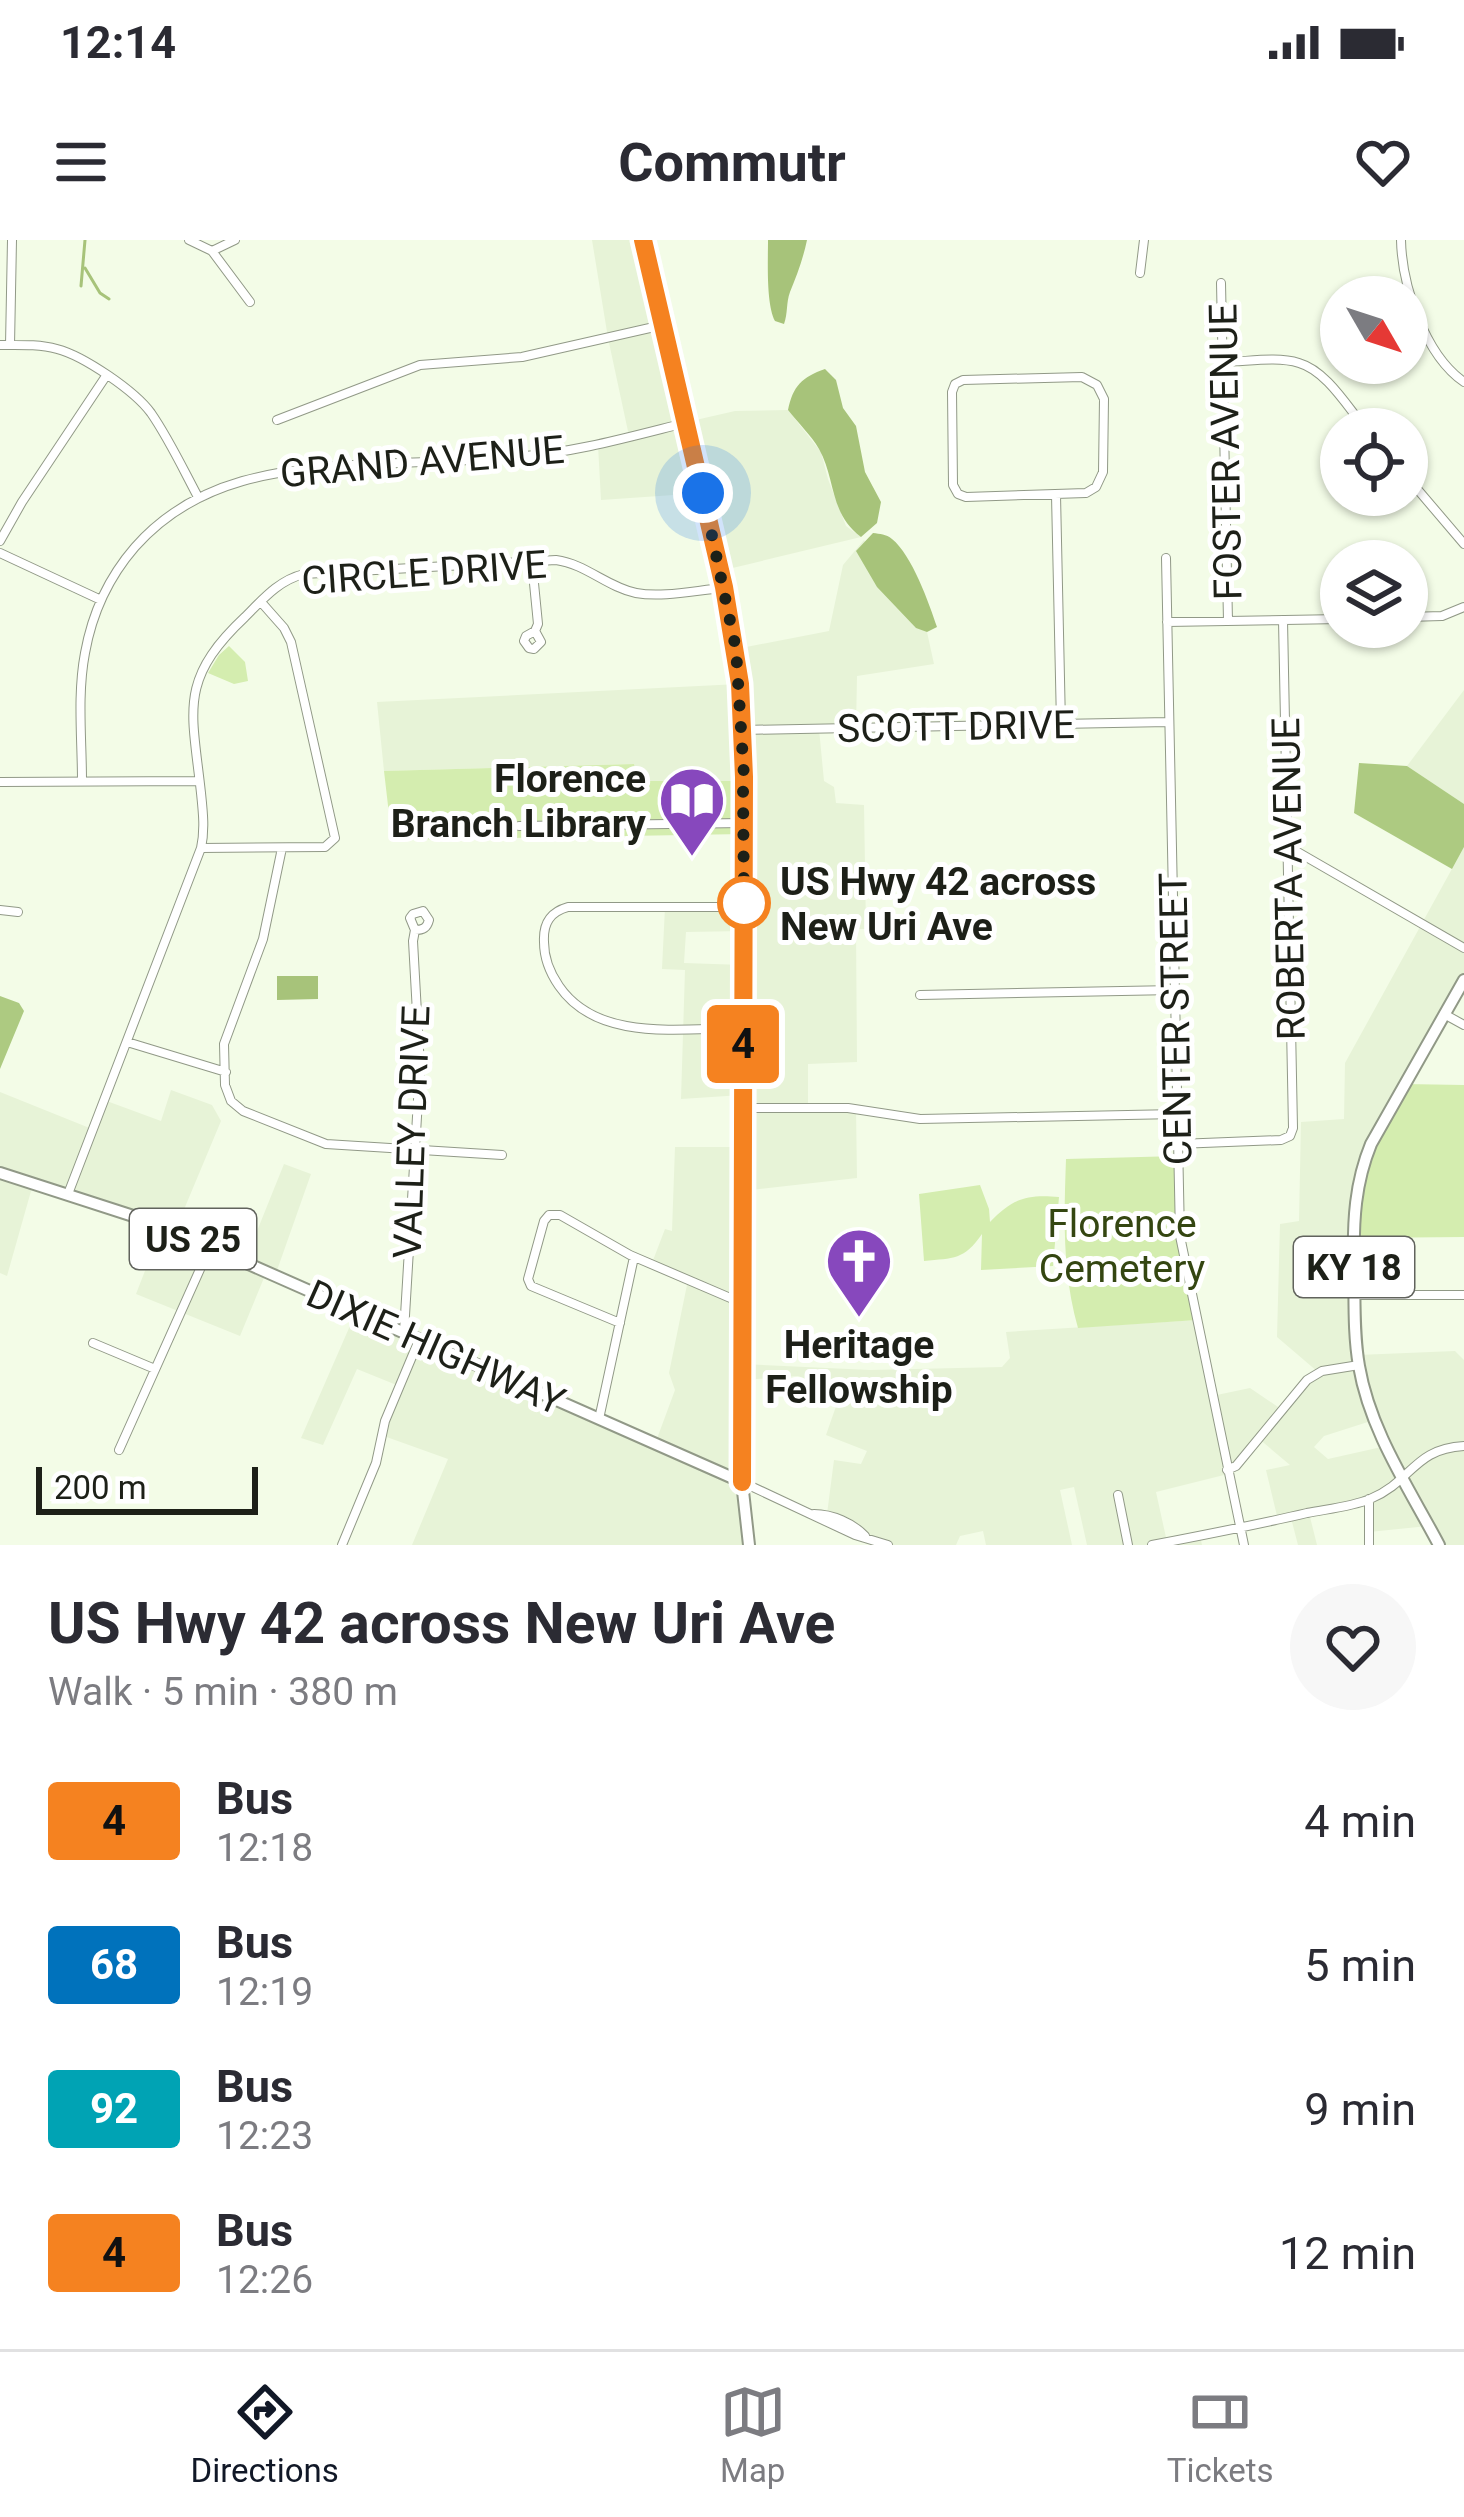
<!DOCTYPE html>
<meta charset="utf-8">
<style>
body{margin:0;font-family:Roboto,sans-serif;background:#f7f7f7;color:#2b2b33;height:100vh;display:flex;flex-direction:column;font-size:45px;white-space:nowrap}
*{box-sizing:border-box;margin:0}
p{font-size:39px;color:#7c7c81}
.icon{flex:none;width:66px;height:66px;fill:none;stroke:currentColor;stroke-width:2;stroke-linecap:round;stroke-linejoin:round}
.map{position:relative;height:1305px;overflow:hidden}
.details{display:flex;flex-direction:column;background:#fff;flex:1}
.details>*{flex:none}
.badge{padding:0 24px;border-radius:9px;font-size:42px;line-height:78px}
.needle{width:78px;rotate:129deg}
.buttons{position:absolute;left:1320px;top:36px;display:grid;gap:24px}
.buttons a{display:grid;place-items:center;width:108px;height:108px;border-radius:50%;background:#fff;box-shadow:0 3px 9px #0004;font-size:60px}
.scale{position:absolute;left:36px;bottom:30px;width:222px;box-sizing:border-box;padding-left:12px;border:6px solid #1d2018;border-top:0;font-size:33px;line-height:42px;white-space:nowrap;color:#1d2018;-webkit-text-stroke:9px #fff;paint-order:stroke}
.you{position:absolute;width:60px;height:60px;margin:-30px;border:9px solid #fff;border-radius:50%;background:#1a73e8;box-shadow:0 0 0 18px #1a73e833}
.map>.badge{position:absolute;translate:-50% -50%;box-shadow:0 0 0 6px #fff}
.round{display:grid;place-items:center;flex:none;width:126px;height:126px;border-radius:63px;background:#f7f7f7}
.overview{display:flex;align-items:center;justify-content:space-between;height:204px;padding:0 48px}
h1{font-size:57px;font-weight:700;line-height:90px}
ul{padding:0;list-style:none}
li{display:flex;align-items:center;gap:36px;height:144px;padding:0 48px}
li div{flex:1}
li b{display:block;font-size:45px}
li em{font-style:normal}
li .badge{min-width:132px;font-weight:700;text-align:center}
.status{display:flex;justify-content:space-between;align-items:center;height:84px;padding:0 60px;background:#fff;direction:ltr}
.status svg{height:33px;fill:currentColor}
header{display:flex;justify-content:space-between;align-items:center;height:156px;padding:0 48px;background:#fff;font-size:54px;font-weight:700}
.menu{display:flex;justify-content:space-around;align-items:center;height:168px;border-top:3px solid #e1e1e2;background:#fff;font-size:33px;color:#7c7c81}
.menu a{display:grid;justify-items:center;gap:6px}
.menu .active{color:#111827}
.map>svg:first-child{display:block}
.built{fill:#e7f3d7;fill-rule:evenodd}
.green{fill:#d4edaf}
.forest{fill:#adca81}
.water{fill:#a7c37a}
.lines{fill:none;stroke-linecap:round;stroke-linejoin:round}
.stream{stroke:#a7c37a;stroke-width:3}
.minor-casing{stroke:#919987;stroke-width:10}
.major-casing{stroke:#919987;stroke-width:14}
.minor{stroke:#fff;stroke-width:8}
.major{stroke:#fff;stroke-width:10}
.line-casing{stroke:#fff;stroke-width:27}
.line{stroke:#f58220;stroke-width:18}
.walk{stroke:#1d2018;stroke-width:12;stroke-dasharray:0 21.6}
.stop-dot{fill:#fff;stroke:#f58220;stroke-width:6}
.labels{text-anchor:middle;stroke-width:10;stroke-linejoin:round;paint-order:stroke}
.shield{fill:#fff;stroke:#61635d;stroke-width:3}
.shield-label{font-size:36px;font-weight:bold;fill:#1d2018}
.street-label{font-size:39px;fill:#1d2018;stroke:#fff}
.poi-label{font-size:39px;font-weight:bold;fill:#1d2018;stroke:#fff;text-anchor:end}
.stop-label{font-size:39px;font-weight:bold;fill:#1d2018;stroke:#fff;text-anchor:start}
.park-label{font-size:39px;fill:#344611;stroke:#fff}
</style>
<div class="status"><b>12:14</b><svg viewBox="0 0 49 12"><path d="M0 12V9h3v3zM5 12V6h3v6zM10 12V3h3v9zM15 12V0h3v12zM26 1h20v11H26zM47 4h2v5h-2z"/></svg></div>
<header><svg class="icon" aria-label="menu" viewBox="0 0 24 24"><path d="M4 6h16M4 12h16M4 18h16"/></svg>Commutr<svg class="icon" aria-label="heart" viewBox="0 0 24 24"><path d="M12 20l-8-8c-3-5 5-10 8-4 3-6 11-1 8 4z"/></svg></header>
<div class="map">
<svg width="1464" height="1305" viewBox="0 0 1464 1305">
<rect width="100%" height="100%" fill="#f3fce7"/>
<!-- built -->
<path class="built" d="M 592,0 L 643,0 L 687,182 L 735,171 L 788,170 L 821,212 L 828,239 L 846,286 L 861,297 L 720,331 L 703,253 L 601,260 L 598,205 L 629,196 L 608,98 Z
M 864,300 L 927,392 L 934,424 L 857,436 L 856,488 L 819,489 L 824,541 L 834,547 L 836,563 L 864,565 L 866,689 L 856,689 L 857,822 L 808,824 L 808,866 L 856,869 L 857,938 L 742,951 L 743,1124 L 870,1130 L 1002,1127 L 1010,1118 L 1006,1092 L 1197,1080 L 1212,1156 L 1250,1148 L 1281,1169 L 1318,1132 L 1277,1097 L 1280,984 L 1299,981 L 1301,882 L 1344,879 L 1345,823 L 1464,607 L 1464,740 L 1381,886 L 1354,998 L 1407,998 L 1410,1055 L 1355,1055 L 1358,1115 L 1455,1111 L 1464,1120 L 1464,1305 L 1439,1305 L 1428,1286 L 1369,1292 L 1369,1261 L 1309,1273 L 1317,1305 L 1298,1305 L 1291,1278 L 1278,1280 L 1266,1230 L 1290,1225 L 1258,1198 L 1228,1234 L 1156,1252 L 1167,1302 L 1200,1296 L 1202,1305 L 1087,1305 L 1074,1247 L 1060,1250 L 1072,1305 L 986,1305 L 983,1291 L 960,1296 L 956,1305 L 888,1305 L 827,1274 L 834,1220 L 861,1224 L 867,1211 L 826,1195 L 841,1152 L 798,1136 L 742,1140 L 749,1305 L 412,1305 L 448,1219 L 381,1195 L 399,1146 L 357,1129 L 323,1205 L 301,1198 L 356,1072 L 655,1204 L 675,1150 L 669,1133 L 688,1040 L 652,1023 L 665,989 L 672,991 L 675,907 L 742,907 L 742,855 L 681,859 L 685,730 L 662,729 L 665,667 L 744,666 L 744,541 L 636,541 L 633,524 L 384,531 L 377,462 L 739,444 L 736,409 L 829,391 L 843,325 ZM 744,691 L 743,725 L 684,723 L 686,692 ZM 1374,1180 L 1386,1206 L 1328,1219 L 1314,1207 L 1324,1196 Z
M 1464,450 L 1464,564 L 1407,526 Z
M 171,850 L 212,865 L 221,881 L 175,991 L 245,1021 L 284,924 L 311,934 L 275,1036 L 266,1033 L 240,1096 L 136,1054 L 162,987 L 33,944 L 7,1036 L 0,1033 L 0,852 L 92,889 L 104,860 L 161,881 Z"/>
<!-- green -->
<path class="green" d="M 229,406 L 245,422 L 248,441 L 234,444 L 208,433 L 219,415 Z
M 634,524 L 637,541 L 744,541 L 744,594 L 392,600 L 384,531 Z
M 1404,844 L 1464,845 L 1464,997 L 1354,998 L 1362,929 Z
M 1178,916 L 1180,996 L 1197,1080 L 1078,1088 C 1062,1032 1064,977 1066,919 Z
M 980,945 L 989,969 L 990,982 C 1012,959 1026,954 1059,957 L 1053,1026 L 981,1030 L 982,994 C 964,1020 954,1018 924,1021 L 919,954 Z"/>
<!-- forest -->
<path class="forest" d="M 1359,523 L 1407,526 L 1464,564 L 1464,607 L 1452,629 L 1354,573 Z
M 0,756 L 19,763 L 24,771 L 0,829 Z"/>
<!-- water -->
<path class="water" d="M 768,0 L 807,0 C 803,19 797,35 790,52 C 786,63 788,73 784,84 L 775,81 C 766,64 768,21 768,0 Z
M 825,129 L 836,140 L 843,168 L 856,186 L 865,232 L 881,262 L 877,283 L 861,297 C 829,273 836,239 819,209 C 811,195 798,183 788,170 C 793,146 802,137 825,129 Z
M 873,293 C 880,294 886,294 892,299 C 912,315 929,363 937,387 L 927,392 L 916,388 L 877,347 L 856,311 Z
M 277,736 L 318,736 L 318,759 L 277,760 Z"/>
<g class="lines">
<!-- stream -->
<path class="stream" d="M 85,28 L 100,53 L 109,59
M 81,46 L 85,0"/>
<!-- minor casing -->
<g class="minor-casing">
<path id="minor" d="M 189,0 L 212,11 L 250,62
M 1401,0 C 1402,46 1425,115 1464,142
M 212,11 L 235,0
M 1140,33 L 1144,0
M 1221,43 L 1228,381
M 0,105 C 19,105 39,104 57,109 C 84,116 135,151 151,173 C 169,199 183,229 198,257
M 10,105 L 12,0
M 1223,122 C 1246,122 1276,116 1299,123 C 1327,131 1348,168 1366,189
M 1082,137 L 1097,145 L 1104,159 L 1103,232 L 1096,247 L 1086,253 L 966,257 L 958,254 L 953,245 L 952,152 L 955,144 L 963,140 Z
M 277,180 L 420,125 L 522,117 L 663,85
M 1407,237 L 1464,304
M 1056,255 L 1061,484
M 0,301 L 22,262 L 106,136
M 0,313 L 101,360
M 1166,318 L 1180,996 L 1244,1305
M 532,323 L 538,384 L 535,391 L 526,396 L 524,401 L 529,408 L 534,409 L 541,402 L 535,391
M 1407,377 L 1442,376 L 1464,367
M 1167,382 L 1341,379
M 743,490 L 1169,482
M 82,541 C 82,499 77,455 85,413 C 92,374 109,337 135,307 C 197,237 281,229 369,224 C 418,222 466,221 515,217 C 573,213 629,197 685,183
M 0,542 L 199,541
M 519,586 L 744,583
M 1289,607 L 1464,708
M 201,608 L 325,607 L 335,598 L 291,402 L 284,388 L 261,362
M 282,608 L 263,699 L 224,804 L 225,845 L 231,861 L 243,871 L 326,904 L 502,915
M 0,670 L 18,672
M 920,755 L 1174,750
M 1444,774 L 1464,785
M 743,788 C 682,788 598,803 559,746 C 550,733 544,718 544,702 C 543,683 550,672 568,667 L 744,667
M 127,802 L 226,832
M 742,868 L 848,868 L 920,879 L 1177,874
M 1178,904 L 1281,900 L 1290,896 L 1293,888 L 1283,380
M 68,954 L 201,608 C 205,590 203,572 201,553 C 192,470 178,440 245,377 C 263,359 279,340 304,334 L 556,320 C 586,324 607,347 636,353 C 663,358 697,350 724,348
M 1355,1055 L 1464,1055
M 620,1083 L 531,1046 L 528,1039 L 544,981 L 549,975 L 560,975 L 630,1015 L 742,1063
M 404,1092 L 420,827 L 413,701 L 415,690 C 423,690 427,688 429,680 L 423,671 L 413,674 L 410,678 L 415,690
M 93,1103 L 155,1129
M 599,1179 L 634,1017
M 119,1210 L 210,1007
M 1227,1230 L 1236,1226 L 1307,1140 L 1322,1131 L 1359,1125
M 742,1242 L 855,1295 L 888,1305
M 1118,1255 L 1128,1305
M 814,1274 C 832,1274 853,1283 865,1296
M 342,1305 L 376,1223 L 385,1181 L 419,1100
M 1152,1305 C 1204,1295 1256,1285 1307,1273 C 1327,1269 1351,1267 1370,1259 C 1413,1241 1413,1209 1464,1206
M 1369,1305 L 1369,1259"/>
</g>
<!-- major casing -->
<g class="major-casing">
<path id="major" d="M 643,0 L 724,348 L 741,453 L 744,537 L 742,1242 L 749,1305
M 0,933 L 158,984 L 742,1242
M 1439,1305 C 1409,1248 1370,1191 1359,1126 C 1353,1092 1355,1057 1354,1023 C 1353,981 1355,943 1371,904 L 1464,740"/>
</g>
<!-- minor -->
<use href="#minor" class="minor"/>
<!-- major -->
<use href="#major" class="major"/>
</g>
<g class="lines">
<!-- line casing -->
<g class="line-casing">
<path id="line" d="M 643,0 L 724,347 L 740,444 L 744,537 L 742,1242"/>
</g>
<!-- line -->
<use href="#line" class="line"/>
<!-- walk -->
<path class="walk" d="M 703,253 L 736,409 L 744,537 L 743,546 L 744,667 L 744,663"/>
</g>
<!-- icons -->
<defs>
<g id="library-pin" transform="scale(3.45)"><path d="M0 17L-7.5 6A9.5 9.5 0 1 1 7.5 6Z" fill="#8748bd" stroke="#fff"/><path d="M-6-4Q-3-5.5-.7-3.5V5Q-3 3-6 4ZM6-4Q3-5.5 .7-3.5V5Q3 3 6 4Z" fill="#fff"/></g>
<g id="church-pin" transform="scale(3.45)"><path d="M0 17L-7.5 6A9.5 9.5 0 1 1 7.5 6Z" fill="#8748bd" stroke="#fff"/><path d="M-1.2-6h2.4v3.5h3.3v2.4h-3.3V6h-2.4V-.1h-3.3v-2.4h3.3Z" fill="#fff"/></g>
</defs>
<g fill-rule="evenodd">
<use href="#library-pin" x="692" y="560"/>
<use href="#church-pin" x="859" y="1021"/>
</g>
<!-- markers -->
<circle class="stop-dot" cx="744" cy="663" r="24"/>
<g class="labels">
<!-- shield labels -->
<g class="shield">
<rect x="130" y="969" width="126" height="60" rx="9"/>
<rect x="1294" y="997" width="120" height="60" rx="9"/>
</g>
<g class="shield-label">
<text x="193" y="1012">US 25</text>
<text x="1354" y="1040">KY 18</text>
</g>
<!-- street labels -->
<g class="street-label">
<text transform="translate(1225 212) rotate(-91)" y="14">FOSTER AVENUE</text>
<text transform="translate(422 221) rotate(-5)" y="14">GRAND AVENUE</text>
<text transform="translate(424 332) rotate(-4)" y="14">CIRCLE DRIVE</text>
<text transform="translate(956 486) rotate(-1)" y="14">SCOTT DRIVE</text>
<text transform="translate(1288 639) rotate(-91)" y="14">ROBERTA AVENUE</text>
<text transform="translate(1175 779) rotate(-91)" y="14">CENTER STREET</text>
<text transform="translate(411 892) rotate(-88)" y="14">VALLEY DRIVE</text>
<text transform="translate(436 1107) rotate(24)" y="14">DIXIE HIGHWAY</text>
</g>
<!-- poi labels -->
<g class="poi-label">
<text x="646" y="552">Florence<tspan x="646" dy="45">Branch Library</tspan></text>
<text x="859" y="1118" text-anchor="middle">Heritage<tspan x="859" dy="45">Fellowship</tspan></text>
</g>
<!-- stop labels -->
<g class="stop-label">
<text x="780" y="655">US Hwy 42 across<tspan x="780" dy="45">New Uri Ave</tspan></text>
</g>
<!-- park labels -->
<g class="park-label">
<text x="1122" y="997">Florence<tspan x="1122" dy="45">Cemetery</tspan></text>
</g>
</g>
</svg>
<div class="buttons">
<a><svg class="needle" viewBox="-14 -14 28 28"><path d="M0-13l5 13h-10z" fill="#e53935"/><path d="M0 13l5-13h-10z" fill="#7c7c81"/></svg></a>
<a><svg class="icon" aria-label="locate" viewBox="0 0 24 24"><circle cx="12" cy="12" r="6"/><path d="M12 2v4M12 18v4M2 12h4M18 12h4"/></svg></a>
<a><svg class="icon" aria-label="layers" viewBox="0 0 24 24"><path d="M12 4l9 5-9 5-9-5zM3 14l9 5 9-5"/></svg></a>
</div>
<div class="scale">200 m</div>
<div class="you" style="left:703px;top:253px"></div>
<b class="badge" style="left:743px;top:804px;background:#f58220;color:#111">4</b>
</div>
<section class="details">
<div class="overview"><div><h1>US Hwy 42 across New Uri Ave</h1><p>Walk · 5 min · 380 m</p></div><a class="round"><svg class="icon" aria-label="heart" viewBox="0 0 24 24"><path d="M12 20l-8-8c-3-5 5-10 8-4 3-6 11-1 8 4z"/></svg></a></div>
<ul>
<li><span class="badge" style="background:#f58220;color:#111">4</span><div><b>Bus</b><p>12:18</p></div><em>4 min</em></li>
<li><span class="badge" style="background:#0072bc;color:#fff">68</span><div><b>Bus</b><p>12:19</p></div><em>5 min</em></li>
<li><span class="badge" style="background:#00a3b4;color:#fff">92</span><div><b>Bus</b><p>12:23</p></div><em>9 min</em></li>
<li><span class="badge" style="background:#f58220;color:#111">4</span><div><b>Bus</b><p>12:26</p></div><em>12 min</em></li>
</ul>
</section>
<nav class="menu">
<a class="active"><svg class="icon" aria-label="directions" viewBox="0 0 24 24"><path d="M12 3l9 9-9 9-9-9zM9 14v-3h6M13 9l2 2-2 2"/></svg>Directions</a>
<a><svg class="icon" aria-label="map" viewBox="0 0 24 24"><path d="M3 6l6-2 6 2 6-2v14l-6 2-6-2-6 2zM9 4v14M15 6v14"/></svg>Map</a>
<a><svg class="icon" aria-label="tickets" viewBox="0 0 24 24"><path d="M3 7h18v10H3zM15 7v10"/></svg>Tickets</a>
</nav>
